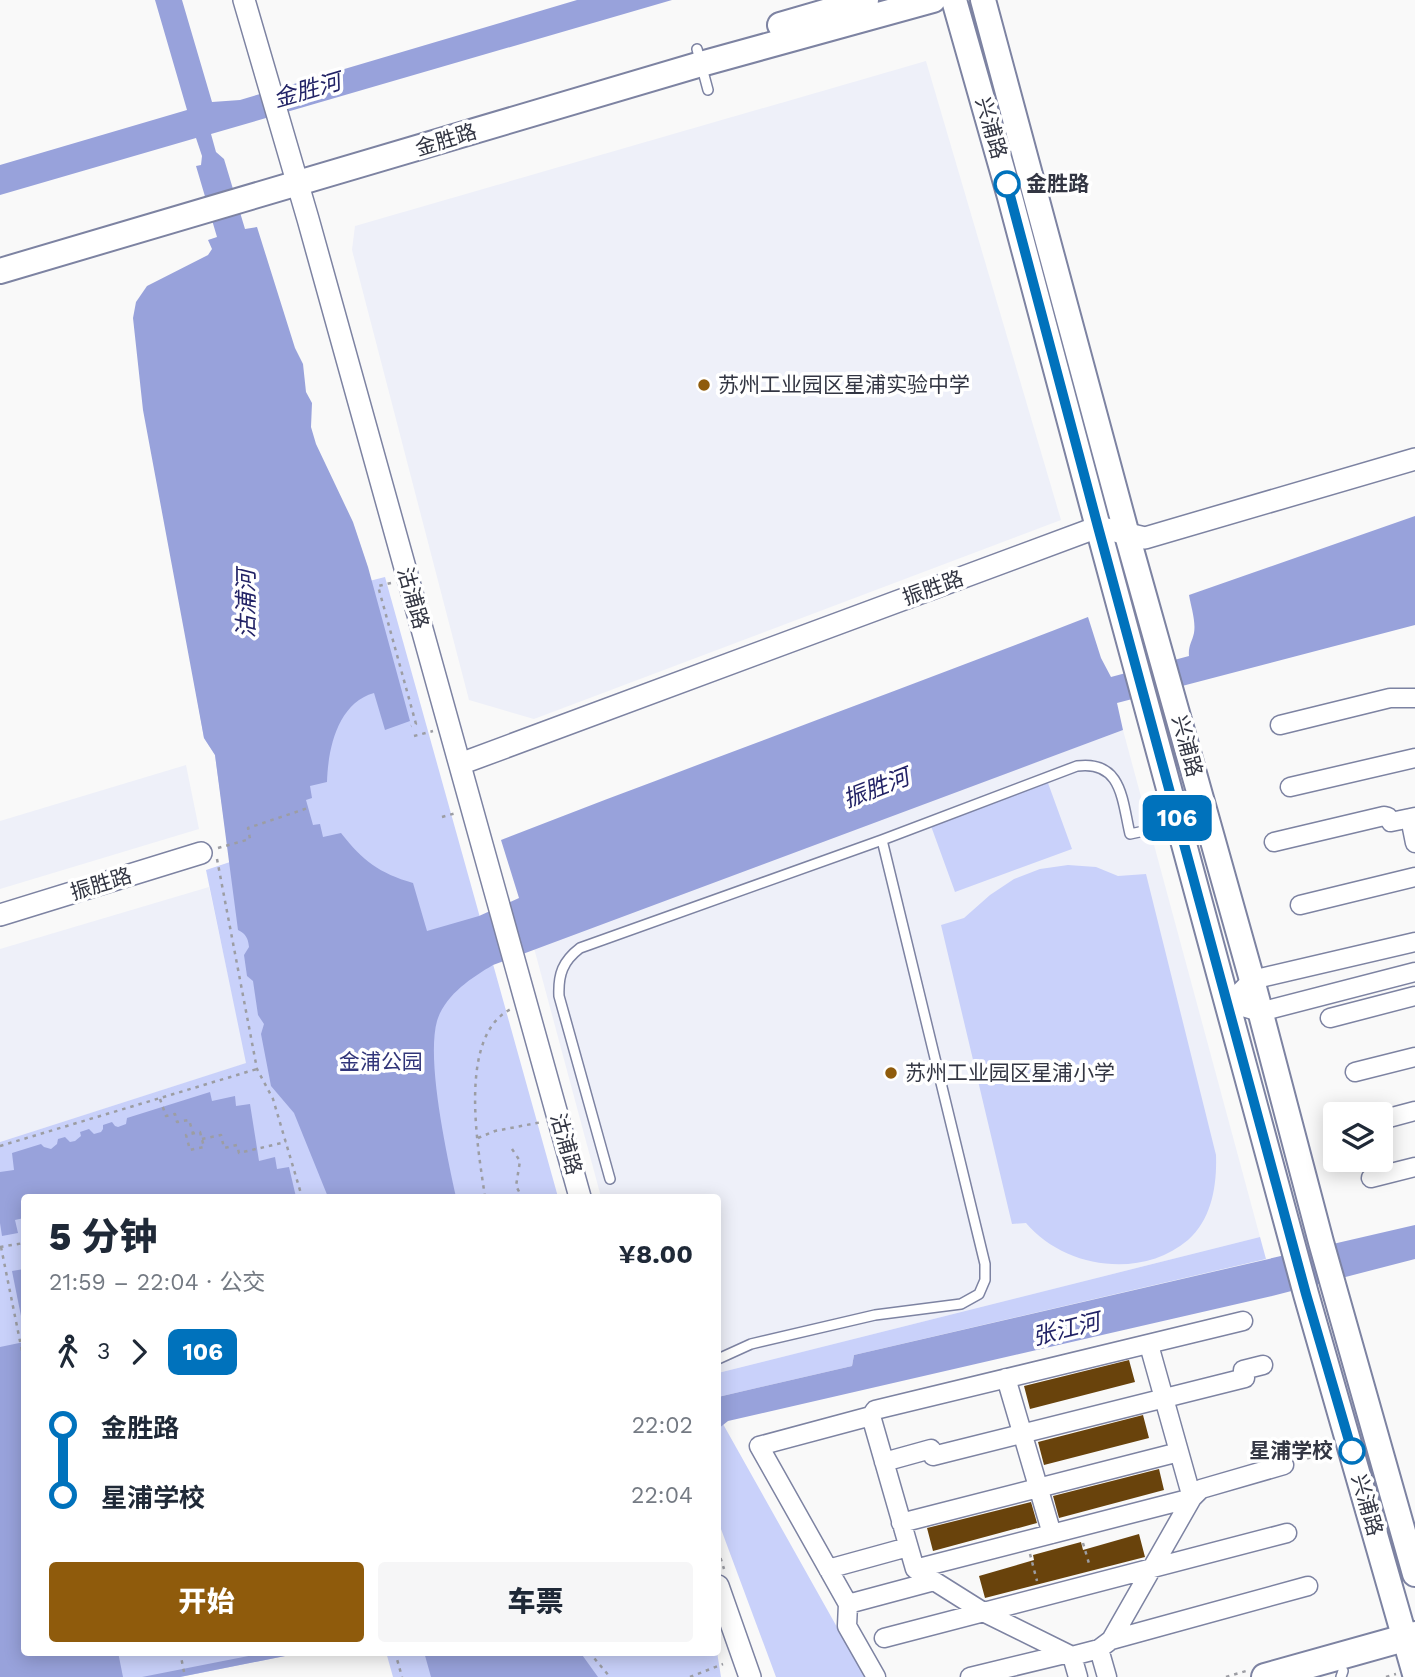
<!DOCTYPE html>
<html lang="zh">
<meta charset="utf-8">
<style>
body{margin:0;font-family:"Work Sans","Noto Sans SC",sans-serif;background:#f6f6f7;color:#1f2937;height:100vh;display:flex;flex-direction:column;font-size:26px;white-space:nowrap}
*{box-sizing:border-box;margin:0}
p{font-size:23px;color:#747a83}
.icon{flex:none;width:38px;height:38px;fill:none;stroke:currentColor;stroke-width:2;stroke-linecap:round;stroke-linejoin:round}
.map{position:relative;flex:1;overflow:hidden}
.sheet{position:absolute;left:21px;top:1194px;width:700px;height:462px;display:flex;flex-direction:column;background:#fff;border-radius:7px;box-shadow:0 4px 18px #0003}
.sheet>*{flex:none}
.badge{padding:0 14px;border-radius:10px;font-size:24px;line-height:46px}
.tools{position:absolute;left:1323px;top:1102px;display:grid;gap:14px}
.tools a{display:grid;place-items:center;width:70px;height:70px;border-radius:7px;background:#fff;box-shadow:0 4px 18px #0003;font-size:35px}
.map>.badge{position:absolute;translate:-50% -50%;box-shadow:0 0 0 4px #fff}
.legs{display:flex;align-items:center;gap:10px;height:77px;padding:0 28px;font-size:23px}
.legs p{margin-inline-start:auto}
.overview{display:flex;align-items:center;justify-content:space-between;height:119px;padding:0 28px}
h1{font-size:38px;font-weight:800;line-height:52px}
.button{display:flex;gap:14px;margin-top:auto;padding:14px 28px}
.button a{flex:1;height:80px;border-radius:7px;background:#8f5b0c;color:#fff;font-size:28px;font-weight:800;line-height:80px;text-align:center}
.button a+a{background:#f6f6f7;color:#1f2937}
ul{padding:0 28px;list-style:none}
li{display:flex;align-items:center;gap:24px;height:70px;font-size:26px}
li i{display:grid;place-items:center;width:10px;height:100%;margin:0 9px;background:currentColor}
li i::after{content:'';width:18px;height:18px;margin:-9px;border:5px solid;border-radius:50%;background:#fff}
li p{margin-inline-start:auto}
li:first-child i{background:linear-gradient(#0000 50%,currentColor 0)}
li:last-child i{background:linear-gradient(currentColor 50%,#0000 0)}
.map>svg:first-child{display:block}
.built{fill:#eef0f9}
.green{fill:#c9d1fa}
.water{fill:#98a2db}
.building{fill:#69430c}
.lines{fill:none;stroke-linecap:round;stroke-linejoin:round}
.service-casing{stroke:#7d83a2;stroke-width:12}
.minor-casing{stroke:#7d83a2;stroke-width:21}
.tertiary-casing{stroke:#7d83a2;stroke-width:24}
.secondary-casing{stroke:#7d83a2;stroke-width:28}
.primary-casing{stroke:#7d83a2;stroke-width:30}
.path{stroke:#9c9da3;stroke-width:2.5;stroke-dasharray:3.5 5;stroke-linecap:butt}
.service{stroke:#fff;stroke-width:9}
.minor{stroke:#fff;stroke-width:18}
.tertiary{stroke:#fff;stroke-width:21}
.secondary{stroke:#fff;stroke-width:24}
.primary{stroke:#fff;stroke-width:26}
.line-1-casing{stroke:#fff;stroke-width:16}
.line-1{stroke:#0072bc;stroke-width:10}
.stop-1-dot{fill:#fff;stroke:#0072bc;stroke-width:3.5}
.poi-dot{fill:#8f5b0c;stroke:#fff;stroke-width:2.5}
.labels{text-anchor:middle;stroke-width:7;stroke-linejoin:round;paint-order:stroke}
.street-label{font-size:21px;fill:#333643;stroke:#fff}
.stop-label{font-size:21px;font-weight:bold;fill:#333643;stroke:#fff;text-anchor:start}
.poi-label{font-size:21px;fill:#333643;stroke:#fff;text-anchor:start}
.park-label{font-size:21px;fill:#313579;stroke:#fff}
.water-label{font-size:23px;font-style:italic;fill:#222366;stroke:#fff}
</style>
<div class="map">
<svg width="1415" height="1677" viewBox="0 0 1415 1677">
<rect width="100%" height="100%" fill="#f9f9f9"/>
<!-- built -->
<path class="built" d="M 926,61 L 1061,520 L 534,719 L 469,700 L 352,250 L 355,226 Z
M 1123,730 L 1260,1237 L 718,1373 L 718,1197 L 601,1197 L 534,948 Z
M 186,765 L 199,829 L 0,889 L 0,821 Z
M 209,887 L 247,1063 L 0,1142 L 0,949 Z"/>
<!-- green -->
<path class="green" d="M 385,577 L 558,1197 L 24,1197 L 24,1652 L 305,1652 L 180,1677 L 0,1677 L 0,1142 L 246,1063 L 206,870 L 230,862 L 215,755 L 204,738 L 185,628 Z
M 1048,783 L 1072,849 L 955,892 L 931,826 Z
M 1068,865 L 1096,867 L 1118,876 L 1146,874 L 1216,1155 C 1217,1185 1212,1219 1188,1240 C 1141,1280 1064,1268 1026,1223 L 1012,1224 L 941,925 L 964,918 L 990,895 L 1014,879 L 1040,869 Z
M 1260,1237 L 1266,1259 L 854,1355 L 852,1366 L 718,1397 L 718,1373 Z
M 723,1424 L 865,1677 L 776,1677 L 718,1521 L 718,1429 Z
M 386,1652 L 717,1652 L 721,1677 L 393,1677 Z"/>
<!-- water -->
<path class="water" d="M 155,0 L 182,0 L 212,102 L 240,100 L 577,0 L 672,0 L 211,134 L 216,152 L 224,159 L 245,229 L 257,227 L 295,348 L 303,364 L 306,392 L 312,403 L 311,427 L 316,444 L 353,522 L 368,567 L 410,721 L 385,730 L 374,693 C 338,703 328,748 327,782 L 310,786 L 312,798 L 306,800 L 313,825 L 320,824 L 323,837 L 341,833 C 363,861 379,873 413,883 L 427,931 L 479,916 L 519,898 L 501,840 C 696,764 893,693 1088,617 L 1101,658 L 1111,677 L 1189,656 C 1188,646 1192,642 1194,633 C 1196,621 1191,607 1189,595 L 1415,516 L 1415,625 L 1117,703 L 1123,730 L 493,965 C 471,978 445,995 437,1021 C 426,1061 447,1155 456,1197 L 328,1197 L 294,1113 L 271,1086 L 261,1034 L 264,1024 L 258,1015 L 253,981 L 247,976 L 244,955 L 249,947 C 248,938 246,934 238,930 L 215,755 L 204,738 L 143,410 L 133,318 L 136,302 L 147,286 L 208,255 L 212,249 L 208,240 L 217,237 L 196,166 L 201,165 L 202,156 L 196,138 L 0,195 L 0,165 L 187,110 Z
M 210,1092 L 212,1101 L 235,1096 L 236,1106 L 250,1104 L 259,1161 L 275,1157 L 277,1169 L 289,1167 L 296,1197 L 24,1197 L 24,1218 L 15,1220 L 18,1233 L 2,1236 L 0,1223 L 0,1172 L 14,1170 L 12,1153 L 41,1144 L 44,1147 L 51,1149 L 57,1144 L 58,1139 L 65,1137 L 70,1142 L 75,1141 L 81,1136 L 80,1132 L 89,1129 L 94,1134 L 101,1132 L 103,1129 L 103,1125 L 112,1122 L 115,1126 L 118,1127 L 126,1124 L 127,1118 Z
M 1415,1225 L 1415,1259 L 1276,1295 L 728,1421 L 718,1429 L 718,1397 L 852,1366 L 854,1355 Z
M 24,1269 L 24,1331 L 12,1271 Z
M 24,1342 L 24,1652 L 118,1652 L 123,1677 L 0,1677 L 0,1347 Z
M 268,1652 L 305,1652 L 180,1677 L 142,1677 Z
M 424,1652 L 580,1652 L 598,1677 L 431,1677 Z"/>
<!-- building -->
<path class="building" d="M 1129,1360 L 1135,1382 L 1030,1409 L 1024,1386 Z
M 1143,1415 L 1149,1438 L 1044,1465 L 1038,1442 Z
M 1159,1469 L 1164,1490 L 1059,1518 L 1053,1496 Z
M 1031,1502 L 1037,1523 L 933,1551 L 927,1528 Z
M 1139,1534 L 1145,1557 L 985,1598 L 979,1576 L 1034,1560 L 1033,1555 L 1081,1542 L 1083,1550 Z"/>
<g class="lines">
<!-- service casing -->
<g class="service-casing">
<path id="service" d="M 697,49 L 708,90
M 610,1179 L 559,996 C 558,974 563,961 580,948 L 882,840 L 1077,766 C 1122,760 1122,800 1130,834 L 1177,824
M 718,1359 L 751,1344 L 875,1315 L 961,1304 L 979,1294 L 985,1280 L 985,1264 L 882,840
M 1341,1677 L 1343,1671"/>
</g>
<!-- minor casing -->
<g class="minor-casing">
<path id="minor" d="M 1280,725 L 1390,698 L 1415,698
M 1290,787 L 1415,758
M 1410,818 L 1415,843
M 1274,842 L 1384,816 L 1388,817 L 1391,822 L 1415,817
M 1300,905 L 1415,877
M 1415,942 L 1252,980 L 1229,1003 L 1260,1012 L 1415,972
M 1330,1018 L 1415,996
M 1355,1072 L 1415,1057
M 1381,1120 L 1415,1111
M 1371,1178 L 1415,1167
M 1006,1378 L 1052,1534
M 871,1416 L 915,1569 L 985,1613 L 1072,1656 L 1099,1649 L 1111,1640 L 1192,1498 L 1149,1345
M 884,1462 L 931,1449 L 933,1456 L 1245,1378 L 1243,1370 L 1263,1365
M 901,1523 L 1179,1452
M 828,1569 L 908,1547
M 915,1569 L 1192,1498 L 1201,1489 L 1284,1465
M 848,1604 L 934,1581
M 884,1638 L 1287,1533
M 1111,1640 L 1308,1586
M 1099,1649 L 1107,1677
M 1072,1656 L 1078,1677
M 876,1677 L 847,1626 L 848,1604 L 759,1446 L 871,1416 L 875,1410 L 1243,1321
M 970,1677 L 1065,1654"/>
</g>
<!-- tertiary casing -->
<g class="tertiary-casing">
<path id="tertiary" d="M 244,0 L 308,219 L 580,1197
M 460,764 L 1098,527 L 1145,538 L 1415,459
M 0,915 L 201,853
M 718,1586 L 750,1677"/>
</g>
<!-- secondary casing -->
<g class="secondary-casing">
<path id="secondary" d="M 954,0 L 1010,197 L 1098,527 L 1306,1294 L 1415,1674
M 983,0 L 1127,535 L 1252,980 L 1321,1242 L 1415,1574
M 780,25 L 866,0
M 0,271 L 701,64 L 933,0"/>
</g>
<!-- primary casing -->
<g class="primary-casing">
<path id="primary" d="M 1265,1677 L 1415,1635"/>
</g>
<!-- path -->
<path class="path" d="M 391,583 L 378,586 L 416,724 L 411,726
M 414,736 L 433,731
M 442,817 L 456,813
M 218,848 L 250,839 L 248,828 L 308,808
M 217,859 L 257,1069 L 273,1099 L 302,1197
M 160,1099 L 166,1116 L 175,1114 L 177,1122 L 189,1120 L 193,1133
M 200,1132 L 204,1147 L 190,1150 L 186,1135 Z
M 478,1138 L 495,1131 L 542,1122
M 202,1139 L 221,1135 L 224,1148 L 237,1145 L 239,1153 L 286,1142
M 0,1146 L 257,1069
M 512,1149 L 520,1161 L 516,1186 L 522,1197
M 485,1197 C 478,1148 457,1036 511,1009
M 0,1247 L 24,1243
M 1,1247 L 24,1361
M 1299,1461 L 1326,1453
M 1083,1543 L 1090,1567
M 718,1550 L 724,1569
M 1030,1554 L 1037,1581
M 180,1652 L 185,1677
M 395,1652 L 402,1677
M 589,1652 L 610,1677
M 690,1677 L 723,1664
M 1226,1677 L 1246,1671
M 1386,1677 L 1396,1674"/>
<!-- service -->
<use href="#service" class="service"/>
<!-- minor -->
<use href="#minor" class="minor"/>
<!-- tertiary -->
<use href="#tertiary" class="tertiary"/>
<!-- secondary -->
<use href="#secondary" class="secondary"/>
<!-- primary -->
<use href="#primary" class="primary"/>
</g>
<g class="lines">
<!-- line-1 casing -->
<g class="line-1-casing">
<path id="line-1" d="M 1007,184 L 1098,527 L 1306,1294 L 1352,1451"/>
</g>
<!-- line-1 -->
<use href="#line-1" class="line-1"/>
</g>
<!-- markers -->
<g class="stop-1-dot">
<circle cx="1007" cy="184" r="12"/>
<circle cx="1352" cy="1451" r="12"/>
</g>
<g class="poi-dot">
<circle cx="704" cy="385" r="7"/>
<circle cx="891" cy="1073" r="7"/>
</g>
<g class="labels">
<!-- street labels -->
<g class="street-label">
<text transform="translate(991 128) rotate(74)" y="7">兴浦路</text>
<text transform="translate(446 140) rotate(-17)" y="7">金胜路</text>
<text transform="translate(933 588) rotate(-20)" y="7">振胜路</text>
<text transform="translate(413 598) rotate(74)" y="7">沽浦路</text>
<text transform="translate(1187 746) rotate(75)" y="7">兴浦路</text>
<text transform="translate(101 884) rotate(-17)" y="7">振胜路</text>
<text transform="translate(566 1144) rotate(74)" y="7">沽浦路</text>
<text transform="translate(1367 1505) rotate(74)" y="7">兴浦路</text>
</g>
<!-- stop labels -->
<g class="stop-label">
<text x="1026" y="191">金胜路</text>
<text x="1333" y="1458" text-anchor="end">星浦学校</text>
</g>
<!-- poi labels -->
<g class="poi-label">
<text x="718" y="392">苏州工业园区星浦实验中学</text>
<text x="905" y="1080">苏州工业园区星浦小学</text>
</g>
<!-- park labels -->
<g class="park-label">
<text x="381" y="1069">金浦公园</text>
</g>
<!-- water labels -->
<g class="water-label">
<text transform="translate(307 90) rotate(-16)" y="8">金胜河</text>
<text transform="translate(246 604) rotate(-90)" y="8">沽浦河</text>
<text transform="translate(876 788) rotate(-21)" y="8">振胜河</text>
<text transform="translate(1066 1329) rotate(-14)" y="8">张江河</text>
</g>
</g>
</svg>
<div class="tools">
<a><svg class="icon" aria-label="layers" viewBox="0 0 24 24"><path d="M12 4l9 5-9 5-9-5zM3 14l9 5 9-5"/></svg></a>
</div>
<b class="badge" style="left:1177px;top:818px;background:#0072bc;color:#fff">106</b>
<section class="sheet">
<div class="overview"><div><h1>5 分钟</h1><p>21:59 – 22:04 · 公交</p></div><b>¥8.00</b></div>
<div class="legs"><svg class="icon" aria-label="walk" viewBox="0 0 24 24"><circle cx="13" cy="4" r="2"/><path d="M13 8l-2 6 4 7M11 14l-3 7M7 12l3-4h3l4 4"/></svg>3<svg class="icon" aria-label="forward" viewBox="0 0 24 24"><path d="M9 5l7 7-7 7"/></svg><b class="badge" style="background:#0072bc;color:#fff">106</b></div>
<ul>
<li><i style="color:#0072bc"></i><b>金胜路</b><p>22:02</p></li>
<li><i style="color:#0072bc"></i><b>星浦学校</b><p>22:04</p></li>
</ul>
<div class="button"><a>开始</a><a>车票</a></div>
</section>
</div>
